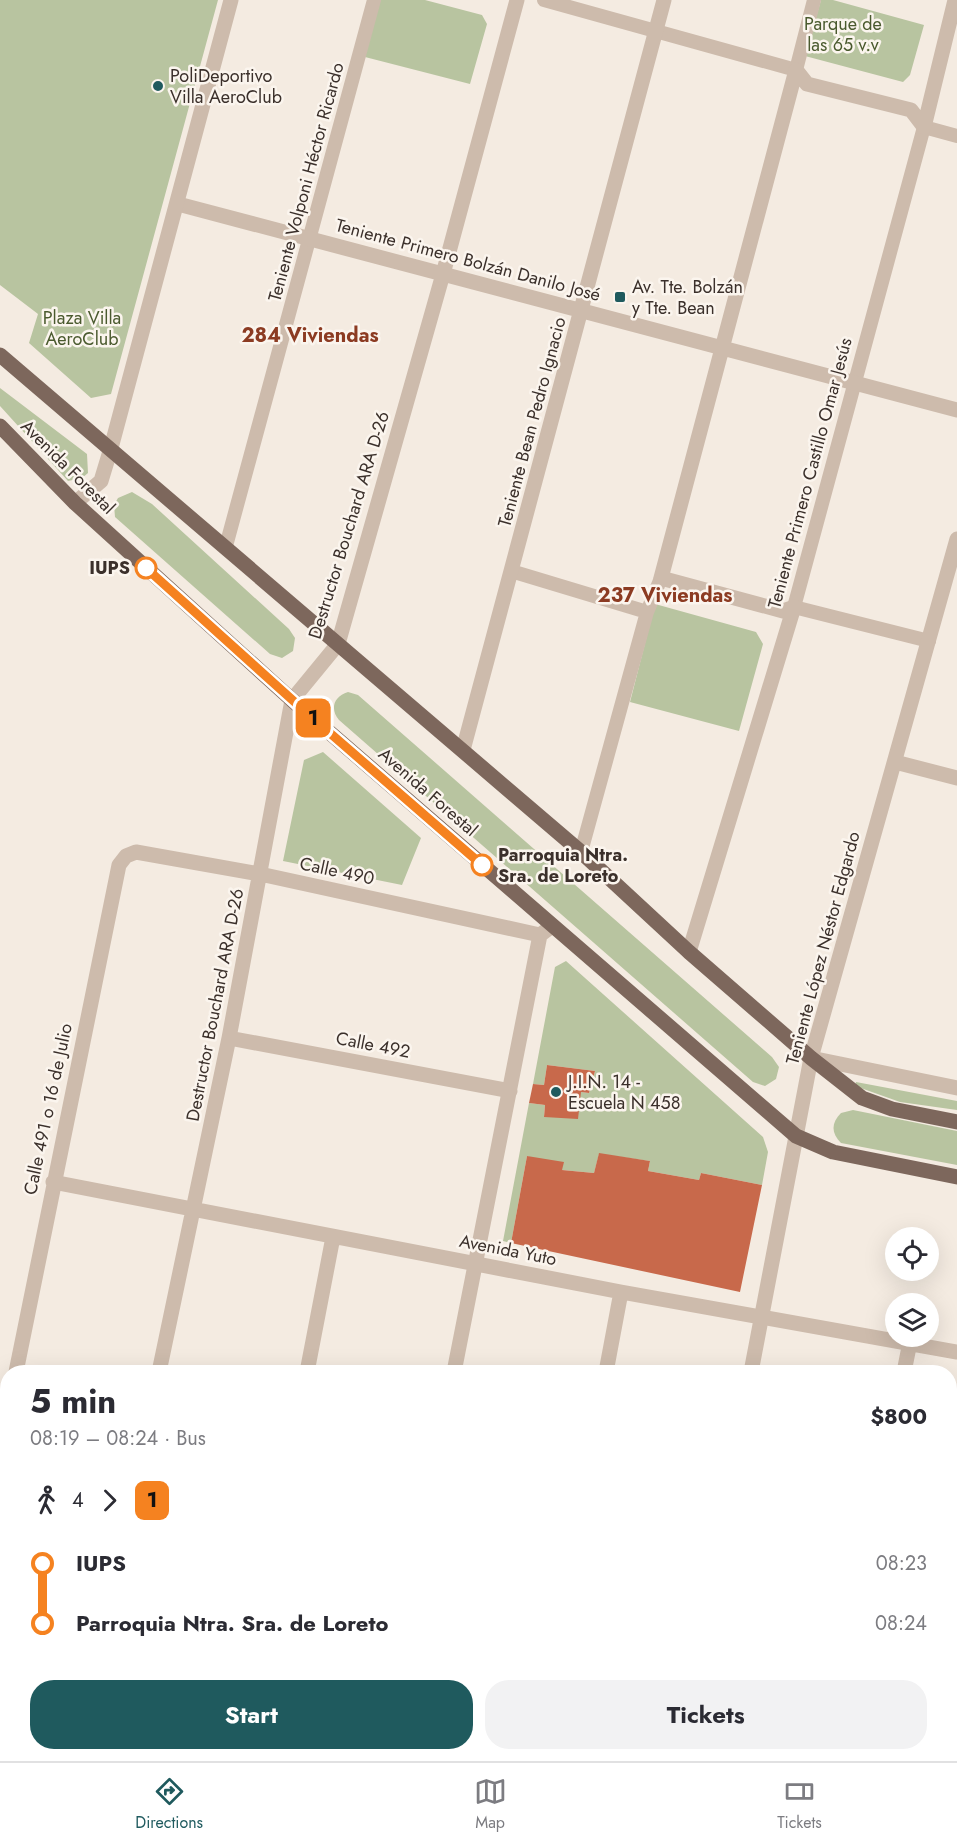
<!DOCTYPE html>
<meta charset="utf-8">
<style>
body{margin:0;font-family:Jost,sans-serif;background:#f2f2f3;color:#2b2b33;height:100vh;display:flex;flex-direction:column;font-size:22px;white-space:nowrap}
*{box-sizing:border-box;margin:0}
p{font-size:20px;color:#7c7c81}
.icon{flex:none;width:33px;height:33px;fill:none;stroke:currentColor;stroke-width:2;stroke-linecap:round;stroke-linejoin:round}
.map{position:relative;flex:1;overflow:hidden}
.sheet{position:absolute;left:0px;top:1365px;width:957px;height:396px;display:flex;flex-direction:column;background:#fff;border-radius:24px 24px 0 0;box-shadow:0 6px 24px #0002}
.sheet>*{flex:none}
.badge{padding:0 12px;border-radius:9px;font-size:21px;line-height:39px}
.tools{position:absolute;left:885px;top:1227px;display:grid;gap:12px}
.tools a{display:grid;place-items:center;width:54px;height:54px;border-radius:50%;background:#fff;box-shadow:0 6px 24px #0002;font-size:30px}
.map>.badge{position:absolute;translate:-50% -50%;box-shadow:0 0 0 3px #fff}
.legs{display:flex;align-items:center;gap:9px;height:66px;padding:0 30px;font-size:20px}
.legs p{margin-inline-start:auto}
.overview{display:flex;align-items:center;justify-content:space-between;height:102px;padding:0 30px}
h1{font-size:33px;font-weight:700;line-height:45px}
.cta{display:flex;gap:12px;margin-top:auto;padding:12px 30px}
.cta a{flex:1;height:69px;border-radius:24px;background:#1f5a5e;color:#fff;font-size:24px;font-weight:700;line-height:69px;text-align:center}
.cta a+a{background:#f2f2f3;color:#2b2b33}
ul{padding:0 30px;list-style:none}
li{display:flex;align-items:center;gap:21px;height:60px;font-size:22px}
li i{display:grid;place-items:center;width:9px;height:100%;margin:0 8px;background:currentColor}
li i::after{content:'';width:15px;height:15px;margin:-8px;border:4px solid;border-radius:50%;background:#fff}
li p{margin-inline-start:auto}
li:first-child i{background:linear-gradient(#0000 50%,currentColor 0)}
li:last-child i{background:linear-gradient(currentColor 50%,#0000 0)}
.tab-bar{display:flex;justify-content:space-around;align-items:center;height:84px;border-top:2px solid #e1e1e2;background:#fff;font-size:16px;color:#7c7c81}
.tab-bar a{display:grid;justify-items:center;gap:3px}
.tab-bar .current{color:#1f5a5e}
.map>svg:first-child{display:block}
.green{fill:#b8c4a0}
.building{fill:#c8694b}
.lines{fill:none;stroke-linecap:round;stroke-linejoin:round}
.pedestrian{stroke:#cdbbac;stroke-width:14}
.minor{stroke:#cdbbac;stroke-width:15}
.tertiary{stroke:#cdbbac;stroke-width:15}
.primary{stroke:#7d675c;stroke-width:15}
.line-1-casing{stroke:#fff;stroke-width:14}
.line-1{stroke:#f58220;stroke-width:9}
.poi-dot{fill:#1f5a5e;stroke:#fbf5ee;stroke-width:2}
.stop-1-dot{fill:#fff;stroke:#f58220;stroke-width:3}
.labels{text-anchor:middle;stroke-width:5;stroke-linejoin:round;paint-order:stroke}
.park-label{font-size:18px;fill:#4a5a2e;stroke:#fbf5ee}
.poi-label{font-size:18px;fill:#3b302b;stroke:#fbf5ee;text-anchor:start}
.street-label{font-size:18px;fill:#3b302b;stroke:#fbf5ee}
.stop-label{font-size:18px;font-weight:bold;fill:#3b302b;stroke:#fbf5ee;text-anchor:end}
.neighbourhood-label{font-size:20px;font-weight:bold;fill:#8c3b22;stroke:#fbf5ee}
</style>
<div class="map">
<svg width="957" height="1761" viewBox="0 0 957 1761">
<rect width="100%" height="100%" fill="#f4ebe1"/>
<!-- green -->
<path class="green" d="M 0,0 L 218,0 L 111,394 L 91,398 L 29,343 L 38,314 L 0,285 Z
M 380,0 L 425,0 L 482,15 L 487,24 L 470,84 L 365,57 Z
M 821,0 L 833,0 L 924,25 L 910,75 L 903,82 L 805,56 Z
M 0,388 L 87,454 L 88,473 L 82,478 L 68,481 L 0,406 Z
M 132,492 L 152,504 L 289,629 L 295,638 L 293,651 L 282,658 L 270,654 L 115,517 L 114,505 L 118,498 Z
M 655,604 L 756,632 L 763,644 L 739,731 L 630,702 Z
M 348,692 L 358,695 L 772,1057 L 779,1067 L 776,1079 L 765,1086 L 753,1082 L 339,720 C 330,709 333,697 348,692 Z
M 323,752 L 421,838 L 402,885 L 283,861 L 304,760 Z
M 566,961 L 763,1137 L 768,1152 L 762,1185 L 701,1173 L 699,1180 L 648,1171 L 650,1161 L 599,1154 L 594,1173 L 562,1170 L 527,1156 L 511,1243 L 503,1241 L 529,1103 L 545,1105 L 544,1116 L 581,1092 L 589,1093 L 595,1071 L 547,1065 L 544,1085 L 533,1084 L 555,967 Z
M 856,1082 L 957,1101 L 957,1110 L 900,1102 L 855,1086 Z
M 853,1110 L 957,1131 L 957,1165 L 841,1143 C 831,1133 831,1123 841,1113 Z
M 0,1701 L 7,1703 L 6,1761 L 0,1761 Z"/>
<!-- building -->
<path class="building" d="M 547,1065 L 595,1071 L 589,1093 L 581,1092 L 578,1119 L 544,1117 L 545,1105 L 529,1103 L 533,1084 L 544,1085 Z
M 599,1153 L 650,1161 L 648,1171 L 699,1180 L 701,1173 L 762,1185 L 740,1292 L 511,1243 L 527,1156 L 564,1162 L 562,1170 L 594,1173 Z"/>
<g class="lines">
<!-- pedestrian -->
<path class="pedestrian" d="M 544,0 L 796,70 L 814,0
M 226,546 L 374,0
M 511,571 L 647,612
M 929,641 L 794,607 L 924,127 L 957,136
M 581,852 L 647,612 L 661,578"/>
<!-- minor -->
<path class="minor" d="M 796,70 L 807,84 L 911,110 L 924,127
M 924,127 L 955,0
M 178,204 L 957,410
M 794,607 L 783,611 L 661,578 L 796,70
M 463,750 L 664,0
M 895,762 L 957,778
M 689,952 L 794,607
M 229,1038 L 510,1091
M 53,1182 L 621,1292 L 957,1352
M 16,1372 L 119,865 L 126,856 L 136,852 L 260,874 L 540,935
M 159,1372 L 229,1038 L 292,700 L 338,644 L 443,274 L 517,0
M 307,1372 L 333,1237
M 454,1372 L 540,935 L 548,929
M 606,1372 L 621,1292
M 751,1372 L 811,1058 L 957,539
M 904,1372 L 910,1342
M 0,1458 L 8,1418
M 950,1619 L 957,1621
M 78,1761 L 80,1754
M 226,1761 L 228,1754
M 380,1761 L 382,1754
M 524,1761 L 526,1754
M 667,1761 L 669,1754
M 824,1761 L 825,1754"/>
<!-- tertiary -->
<path class="tertiary" d="M 75,503 L 101,481 L 111,448 L 231,0
M 811,1058 L 957,1088"/>
<!-- primary -->
<path class="primary" d="M 0,355 L 581,852 L 689,952 L 811,1058 L 862,1098 L 892,1109 L 957,1122
M 0,426 L 75,503 L 292,700 L 796,1136 L 833,1152 L 957,1177"/>
</g>
<g class="lines">
<!-- line-1 casing -->
<g class="line-1-casing">
<path id="line-1" d="M 146,568 L 308,714 L 482,865"/>
</g>
<!-- line-1 -->
<use href="#line-1" class="line-1"/>
</g>
<!-- markers -->
<g class="poi-dot">
<circle cx="158" cy="86" r="6"/>
<rect x="614" y="291" width="12" height="12" rx="3"/>
<circle cx="556" cy="1092" r="6"/>
</g>
<g class="stop-1-dot">
<circle cx="146" cy="568" r="10"/>
<circle cx="482" cy="865" r="10"/>
</g>
<g class="labels">
<!-- park labels -->
<g class="park-label">
<text x="843" y="30">Parque de<tspan x="843" dy="21">las 65 v.v</tspan></text>
<text x="82" y="324">Plaza Villa<tspan x="82" dy="21">AeroClub</tspan></text>
</g>
<!-- poi labels -->
<g class="poi-label">
<text x="170" y="82">PoliDeportivo<tspan x="170" dy="21">Villa AeroClub</tspan></text>
<text x="632" y="293">Av. Tte. Bolzán<tspan x="632" dy="21">y Tte. Bean</tspan></text>
<text x="568" y="1088">J.I.N. 14 -<tspan x="568" dy="21">Escuela N 458</tspan></text>
</g>
<!-- street labels -->
<g class="street-label">
<text transform="translate(306 182) rotate(-75)" y="6">Teniente Volponi Héctor Ricardo</text>
<text transform="translate(468 260) rotate(15)" y="6">Teniente Primero Bolzán Danilo José</text>
<text transform="translate(532 422) rotate(-75)" y="6">Teniente Bean Pedro Ignacio</text>
<text transform="translate(68 467) rotate(45)" y="6">Avenida Forestal</text>
<text transform="translate(810 473) rotate(-75)" y="6">Teniente Primero Castillo Omar Jesús</text>
<text transform="translate(349 525) rotate(-73)" y="6">Destructor Bouchard ARA D-26</text>
<text transform="translate(428 792) rotate(41)" y="6">Avenida Forestal</text>
<text transform="translate(337 871) rotate(12)" y="6">Calle 490</text>
<text transform="translate(823 948) rotate(-75)" y="6">Teniente López Néstor Edgardo</text>
<text transform="translate(215 1005) rotate(-79)" y="6">Destructor Bouchard ARA D-26</text>
<text transform="translate(373 1045) rotate(11)" y="6">Calle 492</text>
<text transform="translate(48 1109) rotate(-78)" y="6">Calle 491 o 16 de Julio</text>
<text transform="translate(508 1250) rotate(11)" y="6">Avenida Yuto</text>
</g>
<!-- stop labels -->
<g class="stop-label">
<text x="130" y="574">IUPS</text>
<text x="498" y="861" text-anchor="start">Parroquia Ntra.<tspan x="498" dy="21">Sra. de Loreto</tspan></text>
</g>
<!-- neighbourhood labels -->
<g class="neighbourhood-label">
<text x="310" y="342">284 Viviendas</text>
<text x="665" y="602">237 Viviendas</text>
</g>
</g>
</svg>
<div class="tools">
<a><svg class="icon" aria-label="locate" viewBox="0 0 24 24"><circle cx="12" cy="12" r="6"/><path d="M12 2v4M12 18v4M2 12h4M18 12h4"/></svg></a>
<a><svg class="icon" aria-label="layers" viewBox="0 0 24 24"><path d="M12 4l9 5-9 5-9-5zM3 14l9 5 9-5"/></svg></a>
</div>
<b class="badge" style="left:313px;top:718px;background:#f58220;color:#111">1</b>
<section class="sheet">
<div class="overview"><div><h1>5 min</h1><p>08:19 – 08:24 · Bus</p></div><b>$800</b></div>
<div class="legs"><svg class="icon" aria-label="walk" viewBox="0 0 24 24"><circle cx="13" cy="4" r="2"/><path d="M13 8l-2 6 4 7M11 14l-3 7M7 12l3-4h3l4 4"/></svg>4<svg class="icon" aria-label="forward" viewBox="0 0 24 24"><path d="M9 5l7 7-7 7"/></svg><b class="badge" style="background:#f58220;color:#111">1</b></div>
<ul>
<li><i style="color:#f58220"></i><b>IUPS</b><p>08:23</p></li>
<li><i style="color:#f58220"></i><b>Parroquia Ntra. Sra. de Loreto</b><p>08:24</p></li>
</ul>
<div class="cta"><a>Start</a><a>Tickets</a></div>
</section>
</div>
<nav class="tab-bar">
<a class="current"><svg class="icon" aria-label="directions" viewBox="0 0 24 24"><path d="M12 3l9 9-9 9-9-9zM9 14v-3h6M13 9l2 2-2 2"/></svg>Directions</a>
<a><svg class="icon" aria-label="map" viewBox="0 0 24 24"><path d="M3 6l6-2 6 2 6-2v14l-6 2-6-2-6 2zM9 4v14M15 6v14"/></svg>Map</a>
<a><svg class="icon" aria-label="tickets" viewBox="0 0 24 24"><path d="M3 7h18v10H3zM15 7v10"/></svg>Tickets</a>
</nav>
